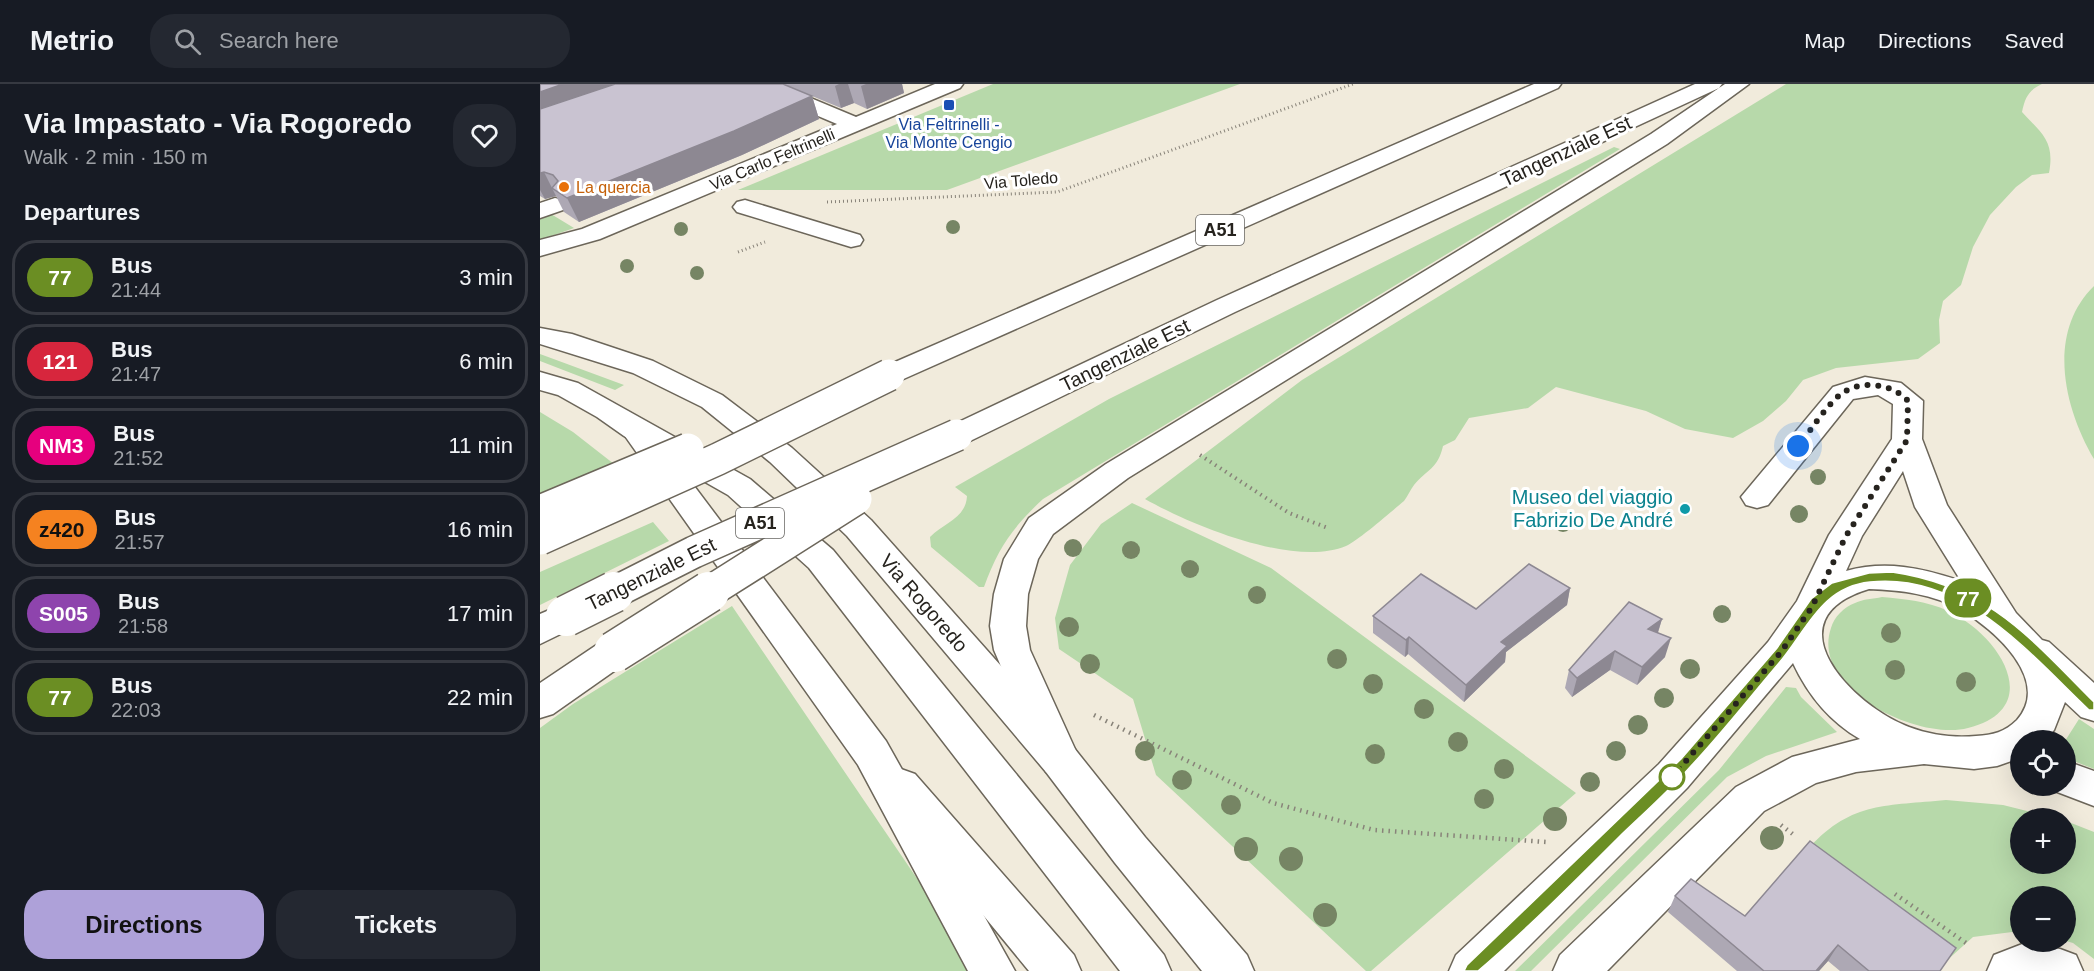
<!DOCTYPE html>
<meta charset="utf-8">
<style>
body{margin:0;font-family:Arial,sans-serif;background:#242831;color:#f1f3f6;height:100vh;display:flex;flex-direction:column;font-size:22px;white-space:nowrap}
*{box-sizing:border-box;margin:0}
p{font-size:20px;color:#9ea1a6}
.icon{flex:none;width:33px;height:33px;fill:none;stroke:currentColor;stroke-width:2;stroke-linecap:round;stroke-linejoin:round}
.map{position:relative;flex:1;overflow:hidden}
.side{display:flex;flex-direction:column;background:#171b24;width:540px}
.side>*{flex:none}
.badge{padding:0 12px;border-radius:20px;font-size:21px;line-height:39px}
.fabs{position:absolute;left:1470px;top:646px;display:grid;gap:12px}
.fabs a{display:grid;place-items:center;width:66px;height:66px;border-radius:50%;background:#171b24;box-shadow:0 6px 24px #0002;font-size:30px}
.you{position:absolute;width:30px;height:30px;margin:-15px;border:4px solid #fff;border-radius:50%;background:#1a73e8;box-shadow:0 0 0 9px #1a73e833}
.map>.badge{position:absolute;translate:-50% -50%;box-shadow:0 0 0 3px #fff}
h2{padding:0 24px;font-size:22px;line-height:54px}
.round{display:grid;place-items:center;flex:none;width:63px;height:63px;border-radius:24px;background:#242831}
.head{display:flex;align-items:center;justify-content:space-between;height:102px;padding:0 24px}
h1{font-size:28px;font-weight:600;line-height:45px}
.primary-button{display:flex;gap:12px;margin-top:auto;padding:12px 24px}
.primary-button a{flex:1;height:69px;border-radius:24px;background:#aea1d9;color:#111;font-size:24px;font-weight:600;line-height:69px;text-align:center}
.primary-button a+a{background:#242831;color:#f1f3f6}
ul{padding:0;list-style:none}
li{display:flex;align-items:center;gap:18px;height:75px;margin:0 12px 9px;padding:0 12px;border:3px solid #363941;border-radius:24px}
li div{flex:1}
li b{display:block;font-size:22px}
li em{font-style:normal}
li .badge{min-width:66px;font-weight:700;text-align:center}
header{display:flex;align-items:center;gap:36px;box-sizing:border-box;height:84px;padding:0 30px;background:#171b24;border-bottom:2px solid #363941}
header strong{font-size:28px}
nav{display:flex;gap:33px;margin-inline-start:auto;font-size:21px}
.search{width:420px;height:54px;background:#242831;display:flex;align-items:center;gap:15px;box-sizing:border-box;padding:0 21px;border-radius:24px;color:#9ea1a6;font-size:22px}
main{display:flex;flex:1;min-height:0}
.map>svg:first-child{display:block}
.green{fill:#b7d9aa}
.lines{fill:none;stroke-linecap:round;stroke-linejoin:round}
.minor-casing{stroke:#6c665a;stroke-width:3}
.highway-casing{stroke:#6c665a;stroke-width:3}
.path-far2{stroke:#888379;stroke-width:3;stroke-dasharray:1 3;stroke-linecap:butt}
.path-far1{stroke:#888379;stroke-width:4;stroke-dasharray:1.5 4.5;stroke-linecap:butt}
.path{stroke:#888379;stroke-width:4.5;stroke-dasharray:1.5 5;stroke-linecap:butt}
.minor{fill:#fff;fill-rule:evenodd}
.highway{fill:#fff;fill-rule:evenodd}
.highway-bridge-far1-casing{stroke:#6c665a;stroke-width:34;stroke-linecap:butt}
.highway-bridge-casing{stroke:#6c665a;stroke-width:43;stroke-linecap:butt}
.highway-bridge-far1{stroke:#fff;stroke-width:31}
.highway-bridge{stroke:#fff;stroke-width:40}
.tree{fill:#768564}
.wall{fill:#ada8b4}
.shaded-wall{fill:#8d8892}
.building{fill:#c9c3d1;stroke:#8d8892;stroke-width:1.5}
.line{fill:#6b8e23;stroke:#fff;stroke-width:1.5}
.walk{stroke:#26231e;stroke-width:6;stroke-dasharray:0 10.8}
.transit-dot{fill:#1a4fb4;stroke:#fff;stroke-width:2}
.food-dot{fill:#e8710a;stroke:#fff;stroke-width:2}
.culture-dot{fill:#0f9aa8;stroke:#fff;stroke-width:2}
.stop-dot{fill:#fff;stroke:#6b8e23;stroke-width:3}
.labels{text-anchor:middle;stroke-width:6;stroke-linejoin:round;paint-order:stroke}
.far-transit-label{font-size:16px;fill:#164399;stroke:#fff}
.far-street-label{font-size:16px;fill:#26231e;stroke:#fff}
.far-food-label{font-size:16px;fill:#c56008;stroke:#fff;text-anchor:start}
.shield{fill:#fff;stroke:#676562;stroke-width:1.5}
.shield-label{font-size:18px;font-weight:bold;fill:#26231e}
.street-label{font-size:20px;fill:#26231e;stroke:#fff}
.culture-label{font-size:20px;fill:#0d838f;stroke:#fff;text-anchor:end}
</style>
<header>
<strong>Metrio</strong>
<div class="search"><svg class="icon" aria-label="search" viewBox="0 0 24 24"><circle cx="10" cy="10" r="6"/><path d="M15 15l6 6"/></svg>Search here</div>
<nav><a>Map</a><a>Directions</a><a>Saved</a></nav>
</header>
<main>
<section class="side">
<div class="head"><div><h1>Via Impastato - Via Rogoredo</h1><p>Walk · 2 min · 150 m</p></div><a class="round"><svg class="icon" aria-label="heart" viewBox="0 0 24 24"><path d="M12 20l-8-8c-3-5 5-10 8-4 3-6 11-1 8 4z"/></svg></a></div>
<h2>Departures</h2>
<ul>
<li><span class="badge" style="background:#6b8e23;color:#fff">77</span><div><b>Bus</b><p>21:44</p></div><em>3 min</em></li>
<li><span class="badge" style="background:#d7263d;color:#fff">121</span><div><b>Bus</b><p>21:47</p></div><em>6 min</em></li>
<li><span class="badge" style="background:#e6007e;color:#fff">NM3</span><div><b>Bus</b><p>21:52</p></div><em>11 min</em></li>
<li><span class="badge" style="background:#f58220;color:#111">z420</span><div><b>Bus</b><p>21:57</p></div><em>16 min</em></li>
<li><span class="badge" style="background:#8e44ad;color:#fff">S005</span><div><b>Bus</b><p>21:58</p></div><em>17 min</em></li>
<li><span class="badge" style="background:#6b8e23;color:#fff">77</span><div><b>Bus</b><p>22:03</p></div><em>22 min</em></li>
</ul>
<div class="primary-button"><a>Directions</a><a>Tickets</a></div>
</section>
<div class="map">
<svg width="1554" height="887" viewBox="0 0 1554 887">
<rect width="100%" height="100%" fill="#f1ebdc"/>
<!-- green -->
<path class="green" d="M 453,0 L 700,0 L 407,106 L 198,106 Z
M 1246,0 L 1502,0 C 1489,6 1485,13 1482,28 C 1502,50 1515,57 1509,89 L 1492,91 L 1476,103 L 1450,131 L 1433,163 L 1421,201 L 1403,217 L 1399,236 L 1400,259 L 1378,275 L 1296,284 L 1263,296 L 1246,317 L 1223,337 L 1193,354 L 1145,345 L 1106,327 L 1016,303 L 988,324 L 929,334 L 915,356 L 903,362 C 898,385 887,385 874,401 C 870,406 868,412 864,417 C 852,427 819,456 806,462 C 754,484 651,441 605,415 L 762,296 Z
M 1074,63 L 1080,65 L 503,415 C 472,444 458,464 444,503 L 439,503 L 391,463 L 390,453 C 404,439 426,434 427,412 L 415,403 L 569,315 Z
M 11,130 L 34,144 L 0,156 L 0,134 Z
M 1554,202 L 1554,375 C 1524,324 1506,249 1554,202 Z
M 0,270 L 84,301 L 75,306 L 0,277 Z
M 0,328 L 33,348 L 74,380 L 0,416 Z
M 592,419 L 731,484 L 1036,709 L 831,887 L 826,887 L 616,691 L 593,615 L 519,565 L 515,534 L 530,481 L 561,440 Z
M 113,438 L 129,457 L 0,521 L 0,488 Z
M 1342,513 C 1365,515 1387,517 1408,527 C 1459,550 1507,624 1428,644 C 1378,657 1270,605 1291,544 C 1294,533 1304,523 1315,519 C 1323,515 1333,515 1342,513 Z
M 192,522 L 378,796 L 436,887 L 0,887 L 0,644 L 33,620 Z
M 1246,603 L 1256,604 L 1261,613 L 1297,648 L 1226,672 L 1187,693 L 991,887 L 975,887 L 1179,686 Z
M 1539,635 L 1554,645 L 1554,685 L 1526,674 L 1525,657 Z
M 1406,716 L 1463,721 L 1519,735 L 1480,735 L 1480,780 L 1526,780 L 1526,737 L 1554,748 L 1554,875 L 1533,859 L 1526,857 L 1526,813 L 1480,813 L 1480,847 L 1433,853 L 1404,879 L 1270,763 C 1312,717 1348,722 1406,716 Z"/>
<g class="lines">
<!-- minor casing -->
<g class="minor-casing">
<path id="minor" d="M 209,0 L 237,0 L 316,33 L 395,0 L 423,0 L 420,4 L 60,155 L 0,172 L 0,156 L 42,145 L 297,40 L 212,4 Z
M 15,114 L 23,116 L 27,121 L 23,126 L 0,134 L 0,119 Z
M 205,116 L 320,151 L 323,156 L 320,161 L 311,163 L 197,128 L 193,123 L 197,118 Z
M 0,244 L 32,250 L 113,277 L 182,311 L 252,364 L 331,436 L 534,664 L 605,753 L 707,871 L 714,887 L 662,887 L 575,779 L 506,688 L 307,452 L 230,378 L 162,323 L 93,289 L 0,260 Z
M 0,288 L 38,299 L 210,395 L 293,466 L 624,871 L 631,887 L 580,887 L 269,484 L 188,411 L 84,352 L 57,333 L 18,311 L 0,306 Z
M 1325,293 L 1361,299 L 1383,317 L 1382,355 L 1407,421 L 1476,529 L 1502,556 L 1509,558 L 1554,599 L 1554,637 L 1541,633 L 1525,618 L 1514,646 L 1505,657 L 1480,657 L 1480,674 L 1457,682 L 1434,685 L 1384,680 L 1316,688 L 1276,699 L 1224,727 L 1067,887 L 1013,887 L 1020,871 L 1196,703 L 1252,673 L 1320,655 C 1289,637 1268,611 1253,579 L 1147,704 L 964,887 L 909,887 L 916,871 L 1119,680 L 1228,558 L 1257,517 L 1289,451 L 1352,355 L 1353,320 L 1338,311 L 1313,315 L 1228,421 L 1217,424 L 1206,421 L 1201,413 L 1293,303 ZM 1363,387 L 1375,423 L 1421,497 C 1382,484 1346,476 1306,487 L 1322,452 ZM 1329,505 C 1361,506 1393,510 1421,526 C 1454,545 1512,596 1477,636 C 1465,648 1453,651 1436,652 C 1414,654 1390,651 1369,643 C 1311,621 1229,535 1329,505 Z
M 1526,677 L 1554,687 L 1554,722 L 1512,706 L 1510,702 L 1526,702 Z
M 361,685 L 375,690 L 534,871 L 541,887 L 489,887 L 347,714 L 341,702 L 347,690 Z
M 1485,859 L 1520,865 L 1536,871 L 1543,887 L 1447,887 L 1454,871 Z"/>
</g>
<!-- highway casing -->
<g class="highway-casing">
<path id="highway" d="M 994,0 L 1021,0 L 1018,4 L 359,297 L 349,300 L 339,297 L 335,291 L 339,285 Z
M 1155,0 L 1182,0 L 1179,4 L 1185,0 L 1209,0 L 1127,60 L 588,394 L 513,450 L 498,475 L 488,510 L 486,542 L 490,566 L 540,676 L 534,688 L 520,693 L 506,688 L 454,566 L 450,542 L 454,510 L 464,475 L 489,434 L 566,380 L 1111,50 L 1179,4 L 695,228 L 428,358 L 417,361 L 406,358 L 402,351 L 406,344 L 677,216 Z
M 95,335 L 106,338 L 346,657 L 475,887 L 428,887 L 318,681 L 80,345 L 84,338 Z
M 26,519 L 39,523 L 44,532 L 39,541 L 0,560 L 0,530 Z
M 74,554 L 87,558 L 92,568 L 87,578 L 13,630 L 0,634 L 0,599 L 61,558 Z"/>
</g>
<!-- path-far2 -->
<path class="path-far2" d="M 287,118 L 517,108 L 813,0
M 198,168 L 225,158"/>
<!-- path-far1 -->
<path class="path-far1" d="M 660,371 L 749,429 L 788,444"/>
<!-- path -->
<path class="path" d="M 554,631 L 733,719 L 834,746 L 1006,758
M 1241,741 L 1254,751
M 1355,810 L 1429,861"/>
<!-- minor -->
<use href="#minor" class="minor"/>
<!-- highway -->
<use href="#highway" class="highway"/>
<!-- highway-bridge-far1 casing -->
<g class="highway-bridge-far1-casing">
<path id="highway-bridge-far1" d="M 0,427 L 148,365
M 0,455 L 178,375 L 349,291
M 71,510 L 154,468 L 417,351
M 166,510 L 316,415"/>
</g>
<!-- highway-bridge casing -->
<g class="highway-bridge-casing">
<path id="highway-bridge" d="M 26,532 L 74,508
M 74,568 L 169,508"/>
</g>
<!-- highway-bridge-far1 -->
<use href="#highway-bridge-far1" class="highway-bridge-far1"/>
<!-- highway-bridge -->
<use href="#highway-bridge" class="highway-bridge"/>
</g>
<!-- trees -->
<g class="tree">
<circle cx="413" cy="143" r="7"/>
<circle cx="141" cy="145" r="7"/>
<circle cx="87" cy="182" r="7"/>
<circle cx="157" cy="189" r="7"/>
<circle cx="1278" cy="393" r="8"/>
<circle cx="1259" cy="430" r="9"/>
<circle cx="1023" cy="439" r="9"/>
<circle cx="533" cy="464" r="9"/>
<circle cx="591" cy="466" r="9"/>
<circle cx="650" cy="485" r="9"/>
<circle cx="717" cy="511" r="9"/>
<circle cx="1182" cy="530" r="9"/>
<circle cx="529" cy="543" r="10"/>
<circle cx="1351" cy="549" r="10"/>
<circle cx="797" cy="575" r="10"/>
<circle cx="550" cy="580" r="10"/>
<circle cx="1150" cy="585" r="10"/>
<circle cx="1355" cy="586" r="10"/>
<circle cx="1426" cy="598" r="10"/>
<circle cx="833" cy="600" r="10"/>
<circle cx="1124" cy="614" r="10"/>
<circle cx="884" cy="625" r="10"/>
<circle cx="1098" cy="641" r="10"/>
<circle cx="918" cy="658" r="10"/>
<circle cx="605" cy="667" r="10"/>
<circle cx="1076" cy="667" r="10"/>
<circle cx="835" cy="670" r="10"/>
<circle cx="964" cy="685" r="10"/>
<circle cx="642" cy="696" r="10"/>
<circle cx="1050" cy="698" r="10"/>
<circle cx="944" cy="715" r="10"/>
<circle cx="691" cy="721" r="10"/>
<circle cx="1015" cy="735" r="12"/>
<circle cx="1232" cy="754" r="12"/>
<circle cx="706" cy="765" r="12"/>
<circle cx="751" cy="775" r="12"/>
<circle cx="785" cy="831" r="12"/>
</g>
<!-- wall -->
<path class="wall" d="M 0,0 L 362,0 L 364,9 L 327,25 L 314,19 L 301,24 L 272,12 L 279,35 L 202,71 L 39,138 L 24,128 L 16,112 L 5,115 L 0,112 Z
M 1030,504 L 1027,521 L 966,568 L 965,578 L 924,618 L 868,570 L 865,573 L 833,549 L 833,532 L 936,525 Z
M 1122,535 L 1118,549 L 1125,573 L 1097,601 L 1070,586 L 1032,613 L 1025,604 L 1029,586 Z
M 1135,812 L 1205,832 L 1400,887 L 1300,887 L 1288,877 L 1279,887 L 1197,887 L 1128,828 Z"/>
<!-- shaded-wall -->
<path class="shaded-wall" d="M 23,0 L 97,0 L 0,34 L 0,8 Z
M 299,0 L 308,0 L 314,19 L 301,24 L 295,2 Z
M 326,0 L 362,0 L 364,9 L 327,25 L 321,2 Z
M 272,12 L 279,35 L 202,71 L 39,138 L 27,114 Z
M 4,88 L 16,112 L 5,115 L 0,106 L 0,89 Z
M 1030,504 L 1027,521 L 966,568 L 965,578 L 924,618 L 926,601 L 961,558 Z
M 1122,535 L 1116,554 L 1108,545 Z
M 869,553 L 868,570 L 865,573 L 866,556 Z
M 1131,554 L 1125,573 L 1097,601 L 1102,583 Z
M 1075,567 L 1070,586 L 1032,613 L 1037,594 Z
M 1298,861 L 1288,877 L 1279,887 L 1276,887 Z"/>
<!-- building -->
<path class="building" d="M 0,0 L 23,0 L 0,8 Z
M 75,0 L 243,0 L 272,12 L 194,47 L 27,114 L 12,104 L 18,97 L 13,91 L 4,88 L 0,89 L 0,25 Z
M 989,480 L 1030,504 L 961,558 L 967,562 L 926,601 L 869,553 L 866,556 L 833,532 L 881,490 L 936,525 Z
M 1089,518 L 1122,535 L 1108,545 L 1131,554 L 1102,583 L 1075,567 L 1037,594 L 1029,586 Z
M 1270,757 L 1416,864 L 1400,887 L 1329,887 L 1298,861 L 1276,887 L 1224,887 L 1135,812 L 1151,795 L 1205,832 Z"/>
<!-- line -->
<path class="line" d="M 1352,488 C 1449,502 1491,555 1554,618 L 1554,626 L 1549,626 C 1489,569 1423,488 1330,498 C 1281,503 1267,546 1239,579 C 1210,613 1182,649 1151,682 C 1129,707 1104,729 1080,752 C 1033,799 986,846 938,887 L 924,887 L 927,881 L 1141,675 L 1237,564 L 1271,515 L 1292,499 L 1329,489 Z"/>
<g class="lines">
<!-- walk -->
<path class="walk" d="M 1132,693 L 1241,568 L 1272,523 L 1306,452 L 1367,356 L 1368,317 C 1353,300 1323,296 1304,308 C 1289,317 1270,348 1258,362"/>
</g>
<!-- markers -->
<rect class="transit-dot" x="403" y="15" width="12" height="12" rx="3"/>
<circle class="food-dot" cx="24" cy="103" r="6"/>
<circle class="culture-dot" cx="1145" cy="425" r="6"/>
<circle class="stop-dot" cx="1132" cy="693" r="12"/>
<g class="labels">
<!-- far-transit labels -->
<g class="far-transit-label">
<text x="409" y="46">Via Feltrinelli -<tspan x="409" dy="18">Via Monte Cengio</tspan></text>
</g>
<!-- far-street labels -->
<g class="far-street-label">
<text transform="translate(232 75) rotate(-23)" y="6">Via Carlo Feltrinelli</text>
<text transform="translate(481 96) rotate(-5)" y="6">Via Toledo</text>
</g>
<!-- far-food labels -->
<g class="far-food-label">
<text x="36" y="109">La quercia</text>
</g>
<!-- shield labels -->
<g class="shield">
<rect x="656" y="131" width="48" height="30" rx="4.5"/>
<rect x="196" y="424" width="48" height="30" rx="4.5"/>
</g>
<g class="shield-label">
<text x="680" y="152">A51</text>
<text x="220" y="445">A51</text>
</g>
<!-- street labels -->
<g class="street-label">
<text transform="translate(1026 67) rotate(-25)" y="7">Tangenziale Est</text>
<text transform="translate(585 271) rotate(-26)" y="7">Tangenziale Est</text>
<text transform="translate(111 490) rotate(-26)" y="7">Tangenziale Est</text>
<text transform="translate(384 519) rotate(49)" y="7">Via Rogoredo</text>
</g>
<!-- culture labels -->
<g class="culture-label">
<text x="1133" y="420">Museo del viaggio<tspan x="1133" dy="23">Fabrizio De André</tspan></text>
</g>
</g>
</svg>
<div class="fabs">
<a><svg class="icon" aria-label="locate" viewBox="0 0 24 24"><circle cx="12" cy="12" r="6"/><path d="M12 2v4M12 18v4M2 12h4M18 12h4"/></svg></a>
<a>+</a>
<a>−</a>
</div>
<div class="you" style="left:1258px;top:362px"></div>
<b class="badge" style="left:1428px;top:514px;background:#6b8e23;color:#fff">77</b>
</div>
</main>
